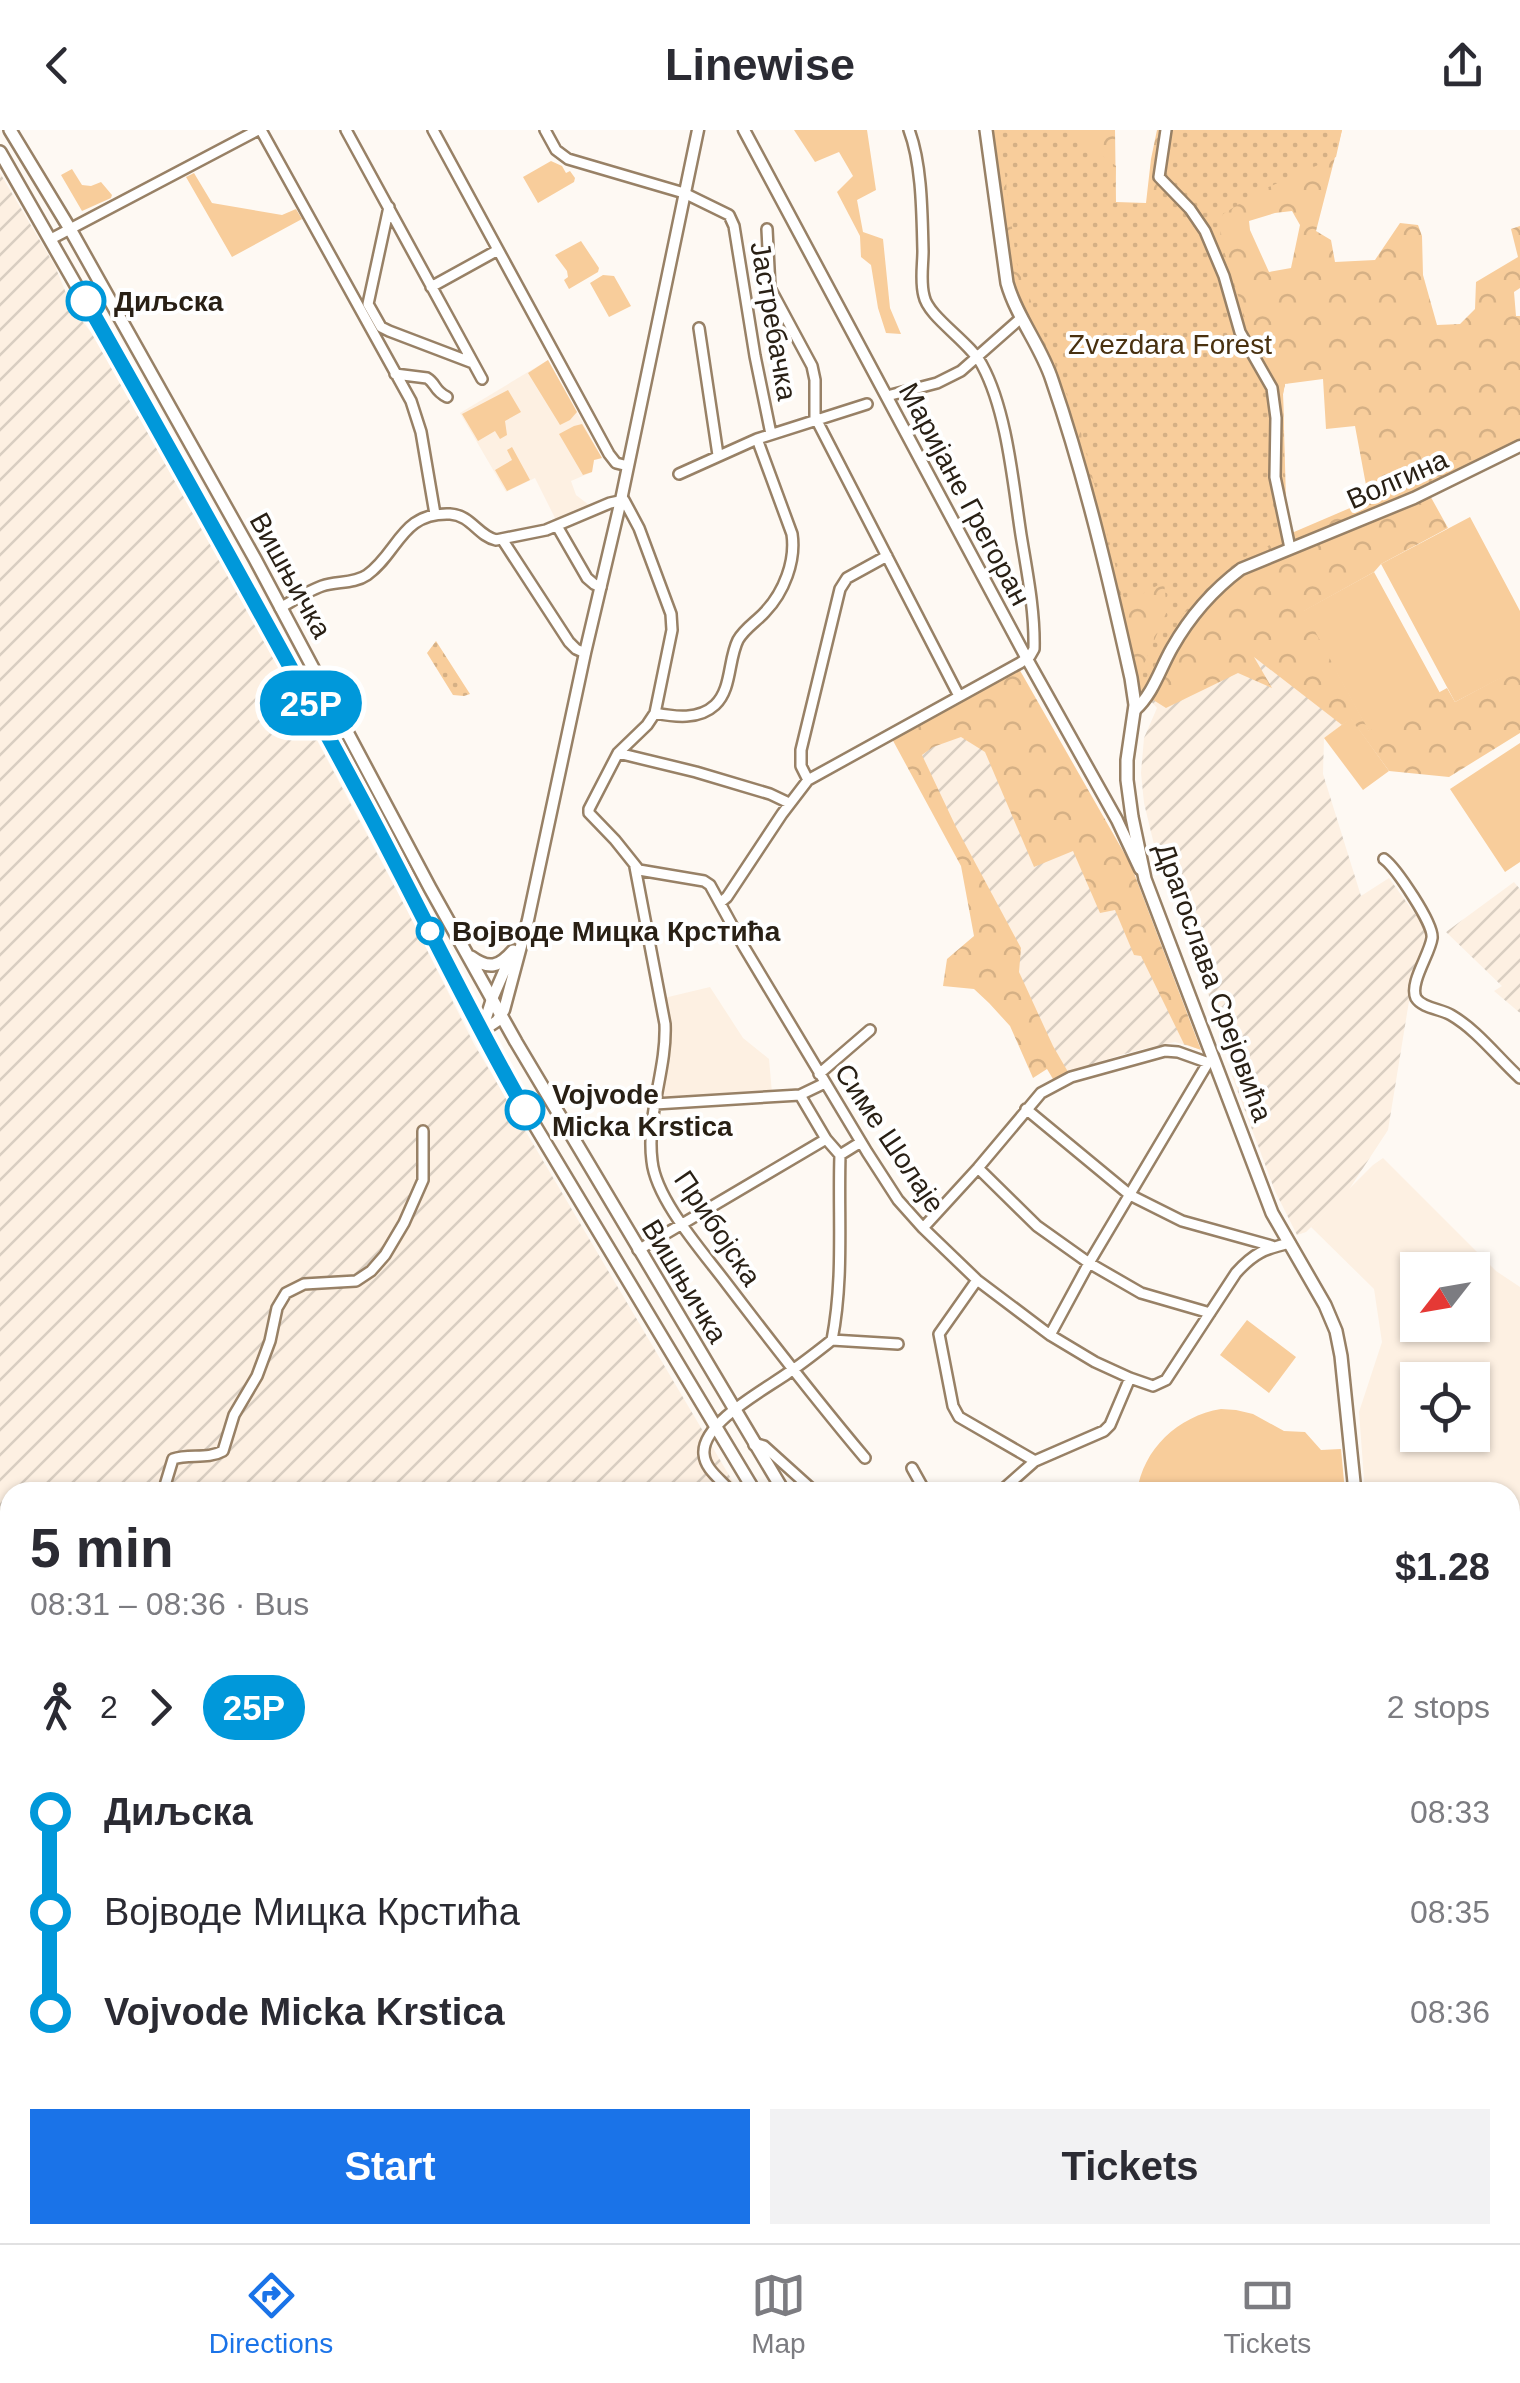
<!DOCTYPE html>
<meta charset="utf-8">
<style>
body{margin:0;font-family:Helvetica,sans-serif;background:#f2f2f3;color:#2b2b33;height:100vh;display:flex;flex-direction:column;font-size:38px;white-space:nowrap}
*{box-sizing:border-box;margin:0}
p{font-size:32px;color:#7c7c81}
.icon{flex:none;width:55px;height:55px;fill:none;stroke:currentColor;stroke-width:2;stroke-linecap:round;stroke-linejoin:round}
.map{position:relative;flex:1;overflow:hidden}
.drawer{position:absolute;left:0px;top:1352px;width:1520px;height:762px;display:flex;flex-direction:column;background:#fff;border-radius:30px 30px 0 0;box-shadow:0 2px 8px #0004}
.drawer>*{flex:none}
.badge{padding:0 20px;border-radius:32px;font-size:35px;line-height:65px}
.needle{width:65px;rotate:239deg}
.controls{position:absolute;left:1400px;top:1122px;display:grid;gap:20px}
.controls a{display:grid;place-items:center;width:90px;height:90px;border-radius:0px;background:#fff;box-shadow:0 2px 8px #0004;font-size:50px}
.map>.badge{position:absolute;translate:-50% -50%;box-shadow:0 0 0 5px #fff}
.legs{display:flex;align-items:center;gap:15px;height:110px;padding:0 30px;font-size:32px}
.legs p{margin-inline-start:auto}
.headline{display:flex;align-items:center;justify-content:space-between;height:170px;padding:0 30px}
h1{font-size:55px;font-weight:600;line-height:75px}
.primary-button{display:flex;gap:20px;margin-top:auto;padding:20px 30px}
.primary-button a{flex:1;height:115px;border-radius:0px;background:#1a73e8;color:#fff;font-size:40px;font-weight:600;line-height:115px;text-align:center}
.primary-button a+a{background:#f2f2f3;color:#2b2b33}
ul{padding:0 30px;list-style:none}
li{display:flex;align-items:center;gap:35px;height:100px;font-size:38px}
li i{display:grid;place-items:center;width:15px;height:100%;margin:0 12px;background:currentColor}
li i::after{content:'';width:25px;height:25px;margin:-12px;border:8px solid;border-radius:50%;background:#fff}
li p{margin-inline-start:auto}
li:first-child i{background:linear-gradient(#0000 50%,currentColor 0)}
li:last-child i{background:linear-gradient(currentColor 50%,#0000 0)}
header{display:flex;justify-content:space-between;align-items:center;height:130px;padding:0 30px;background:#fff;font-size:45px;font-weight:600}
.tab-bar{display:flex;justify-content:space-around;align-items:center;height:140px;border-top:2px solid #e1e1e2;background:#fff;font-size:28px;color:#7c7c81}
.tab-bar a{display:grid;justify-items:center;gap:5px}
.tab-bar .selected{color:#1a73e8}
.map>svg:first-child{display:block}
.built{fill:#fdf0e2;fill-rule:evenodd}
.industrial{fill:url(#industrial-furrows)}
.green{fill:#f8cd9b}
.forest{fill:url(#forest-crowns);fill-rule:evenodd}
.park{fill:url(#park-dots)}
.water{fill:url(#water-ripples)}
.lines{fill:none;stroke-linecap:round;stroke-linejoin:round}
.minor-casing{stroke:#988166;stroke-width:14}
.tertiary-casing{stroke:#988166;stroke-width:15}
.secondary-casing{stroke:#988166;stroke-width:16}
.primary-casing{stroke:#988166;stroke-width:18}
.minor{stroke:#fff;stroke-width:9}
.tertiary{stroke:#fff;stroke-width:10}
.secondary{stroke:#fff;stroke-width:11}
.primary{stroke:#fff;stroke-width:12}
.tram{stroke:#968f87;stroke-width:2.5}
.rail-casing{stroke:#968f87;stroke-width:6}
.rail{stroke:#fff;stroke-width:2.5;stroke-dasharray:8;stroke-linecap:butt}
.line-1-casing{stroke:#fff;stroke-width:22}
.line-1{stroke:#0098da;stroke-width:15}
.stop-1-dot{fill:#fff;stroke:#0098da;stroke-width:5}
.labels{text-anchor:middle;stroke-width:8;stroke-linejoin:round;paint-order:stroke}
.stop-label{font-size:28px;font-weight:bold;fill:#292015;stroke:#fff;text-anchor:start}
.street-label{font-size:28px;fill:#292015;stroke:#fff}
.park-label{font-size:28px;fill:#493110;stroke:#fff}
</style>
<header><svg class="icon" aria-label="back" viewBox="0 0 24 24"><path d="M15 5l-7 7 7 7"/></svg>Linewise<svg class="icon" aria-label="share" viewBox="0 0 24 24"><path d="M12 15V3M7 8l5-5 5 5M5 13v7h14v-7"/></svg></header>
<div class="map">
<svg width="1520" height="2113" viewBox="0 0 1520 2113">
<defs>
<pattern id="industrial-furrows" width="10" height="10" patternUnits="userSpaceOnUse" patternTransform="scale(2.5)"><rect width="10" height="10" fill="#fdf0e2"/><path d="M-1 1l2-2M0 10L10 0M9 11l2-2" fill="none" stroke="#d9cec1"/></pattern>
<pattern id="forest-crowns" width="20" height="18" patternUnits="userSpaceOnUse" patternTransform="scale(2.5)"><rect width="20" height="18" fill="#f8cd9b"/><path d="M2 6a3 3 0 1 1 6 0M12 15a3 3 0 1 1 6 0" fill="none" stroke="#d5b085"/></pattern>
<pattern id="park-dots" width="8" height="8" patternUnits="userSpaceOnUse" patternTransform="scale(2.5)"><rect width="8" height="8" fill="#f8cd9b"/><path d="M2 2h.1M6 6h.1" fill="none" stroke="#d5b085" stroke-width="1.8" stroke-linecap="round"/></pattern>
<pattern id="water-ripples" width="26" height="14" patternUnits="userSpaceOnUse" patternTransform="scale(2.5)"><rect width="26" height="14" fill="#aad0f8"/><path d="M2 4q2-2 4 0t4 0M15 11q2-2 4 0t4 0" fill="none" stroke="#92b2d4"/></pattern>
</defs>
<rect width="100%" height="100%" fill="#fef9f3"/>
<!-- built -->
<path class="built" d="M 548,230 L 602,328 L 594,330 L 592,342 L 571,351 L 576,365 L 589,375 L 556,390 L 535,348 L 506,362 L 460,283 Z
M 710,857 L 743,908 L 769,929 L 772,963 L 659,970 L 664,868 Z
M 1383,1028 L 1496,1141 L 1520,1157 L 1520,1454 L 1510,1465 L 1510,1362 L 1365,1362 L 1359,1282 L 1382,1212 L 1374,1159 L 1311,1097 L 1373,1035 ZM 1418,1140 L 1472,1140 L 1472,1195 L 1418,1195 ZM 1418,1250 L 1472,1250 L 1472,1305 L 1418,1305 Z"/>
<!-- industrial -->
<path class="industrial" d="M 0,43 L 55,136 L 72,178 L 97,210 L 197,384 L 406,778 L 474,914 L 739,1362 L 10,1362 L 10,1989 L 0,1962 Z
M 1295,424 L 1304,483 L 1359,583 L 1324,608 L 1323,644 L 1361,766 L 1389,748 L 1423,795 L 1425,806 L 1410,865 L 1388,1000 L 1348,1061 L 1306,1102 L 1297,1105 L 1275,1061 L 1232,946 L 1237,940 L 1158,731 L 1144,673 L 1141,643 L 1144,608 L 1157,578 L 1149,569 Z
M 1032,571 L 1199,919 L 1175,912 L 1143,919 L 1117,926 L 1056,948 L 1012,822 L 911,622 Z
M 1514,752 L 1520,759 L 1520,883 L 1494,861 L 1502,856 L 1446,802 Z
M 51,2105 L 1140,2105 L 1146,2113 L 53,2113 Z"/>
<!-- green -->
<path class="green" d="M 794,0 L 867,0 L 876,60 L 857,70 L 863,102 L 883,109 L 890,178 L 901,204 L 886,203 L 878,178 L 871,135 L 861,127 L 860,106 L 837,62 L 853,46 L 839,22 L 815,32 Z
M 551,31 L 562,36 L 566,43 L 570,41 L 575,48 L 574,52 L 538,73 L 523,47 Z
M 72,39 L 82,55 L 91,56 L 101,52 L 112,65 L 111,68 L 82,81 L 61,45 Z
M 194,43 L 212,73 L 282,85 L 296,79 L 302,89 L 232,127 L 186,47 Z
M 581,111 L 599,138 L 598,142 L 569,159 L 564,150 L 568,147 L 567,141 L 555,125 Z
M 603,145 L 614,146 L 631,176 L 609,187 L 590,153 Z
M 548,230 L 577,282 L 570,290 L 560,295 L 528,243 Z
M 508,260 L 521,282 L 505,291 L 507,305 L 500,309 L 495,301 L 478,311 L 462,284 Z
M 582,294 L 602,328 L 594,330 L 592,342 L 583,345 L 559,304 L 574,296 Z
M 512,317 L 530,350 L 507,361 L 495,340 L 512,330 L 507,320 Z
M 1470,387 L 1520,481 L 1520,538 L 1455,572 L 1381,434 Z
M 1374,442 L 1440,563 L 1369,602 L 1303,481 Z
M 1351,588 L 1389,641 L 1363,660 L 1324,608 Z
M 1520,613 L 1520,732 L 1505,742 L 1450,659 Z
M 1247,1190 L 1296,1227 L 1269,1263 L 1220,1225 Z
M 1221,1279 L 1236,1280 L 1253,1284 L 1284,1301 L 1305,1302 L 1321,1320 L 1341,1319 L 1345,1362 L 1137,1362 C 1143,1319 1178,1286 1221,1279 Z
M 1520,1902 L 1520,2022 L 1510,2017 L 1517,1995 L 1510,1984 L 1515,1953 L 1510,1951 L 1510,1903 Z"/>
<!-- forest -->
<path class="forest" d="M 990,0 L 1115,0 L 1116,72 L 1146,73 L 1151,29 L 1157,0 L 1342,0 L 1316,101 L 1331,110 L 1335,132 L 1375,130 L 1400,93 L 1418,95 L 1422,106 L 1423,145 L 1437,195 L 1460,194 L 1475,179 L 1476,152 L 1518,127 L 1511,99 L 1520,96 L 1520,158 L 1514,162 L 1516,186 L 1520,186 L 1520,316 L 1428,362 L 1448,398 L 1381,434 L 1374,442 L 1304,481 L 1369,601 L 1447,558 L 1455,572 L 1520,537 L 1520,603 L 1449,647 L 1389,641 L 1351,589 L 1342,595 L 1254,527 L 1272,558 L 1238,543 L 1166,578 L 1136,559 L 1091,375 L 1011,148 ZM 1292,81 L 1300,95 L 1291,138 L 1269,142 L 1250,100 L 1249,91 L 1275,83 ZM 1323,249 L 1326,299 L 1355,296 L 1366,355 L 1364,372 L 1287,405 L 1283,264 L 1285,254 Z
M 1018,537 L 1131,735 L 1201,920 L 1184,914 L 1141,826 L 1134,825 L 1115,780 L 1100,783 L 1073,721 L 1034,737 L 985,622 L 961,607 L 933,617 L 922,625 L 956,697 L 1021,818 L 1019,842 L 1053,916 L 1071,947 L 1056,954 L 1047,939 L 1033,948 L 1010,896 L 989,873 L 974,859 L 943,856 L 947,829 L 974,806 L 961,736 L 891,607 Z"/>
<!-- park -->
<path class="park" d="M 999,0 L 1066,0 L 1116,36 L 1115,73 L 1148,74 L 1163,53 L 1170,0 L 1342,0 L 1336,27 L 1262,60 L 1223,84 L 1220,108 L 1252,210 L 1285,254 L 1283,264 L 1285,365 L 1278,411 L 1218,440 L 1183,484 L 1145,553 L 1141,541 L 1167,481 L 1164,452 L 1125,473 L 1080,299 L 1017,135 Z
M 436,511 L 470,564 L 464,566 L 453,565 L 427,523 Z"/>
<!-- water -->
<path class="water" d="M 0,1962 L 10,1989 L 10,2105 L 51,2105 L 53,2113 L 0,2113 Z"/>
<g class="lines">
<!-- minor casing -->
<g class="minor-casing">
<path id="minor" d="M 261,0 L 411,271 L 421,302 L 435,384
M 346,0 L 482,249
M 433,0 L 609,324 L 616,333 L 628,336
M 545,0 L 556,20 L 568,29 L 684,63 L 729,85 L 734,96 L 755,226 L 771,304
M 1166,0 L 1159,47 L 1190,79 L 1205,101 L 1224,146 L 1240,202 L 1272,258 L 1276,288 L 1275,347 L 1290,418
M 389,77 L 368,174 L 381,197 L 389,201 L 473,233
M 767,99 L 770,158 L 812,236 L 815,250 L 815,287 L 959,566
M 51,109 L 258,0
M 431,157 L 498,120
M 699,198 L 718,325
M 395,244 L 427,248 C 437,254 433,260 447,267
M 887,266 L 937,253 L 961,241 L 1021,188
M 679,344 L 757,309 L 867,274
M 557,396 L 587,448 L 594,454 L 601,457
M 502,409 L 569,512 L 576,519 L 585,523
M 280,478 C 294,470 308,461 322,456 C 336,451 354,454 367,445 C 399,422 401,382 450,384 C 471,385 478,406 496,410 L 546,400 L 610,373 L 624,370 L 639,398 L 671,484 L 672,500 L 655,583 L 647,595 L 618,623 L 589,679 L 589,683 L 615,710 L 639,740 L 704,751 L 710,755 L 744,817 L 867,1022 L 898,1070 L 923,1098 L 977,1150 L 1050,1205 L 1095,1232 L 1130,1248 L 1153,1256 L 1166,1250 L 1236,1143 C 1254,1123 1264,1119 1290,1113
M 655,583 C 675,587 699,590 715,575 C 732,559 728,530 738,510 C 745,498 756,492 765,482 C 784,462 796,431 792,404 L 757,309
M 618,623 L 696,642 L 770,664 L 789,673
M 808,650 L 801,636 L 801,620 L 840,459 L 847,448 L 887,426
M 1384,729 C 1396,738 1434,794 1432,808 C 1430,824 1409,853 1416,868 C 1422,878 1441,879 1451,885 C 1477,900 1498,928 1520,948
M 635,737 L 665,894 C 667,940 646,984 652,1031 C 656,1070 703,1122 727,1154 C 772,1213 817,1271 865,1328
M 721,772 L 727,767 L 782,684 L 808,650 L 1020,533 L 1030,526 L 1034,519 C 1035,481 1027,442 1021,405 C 1013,353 1007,281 982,235 C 970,212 928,187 924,166 C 920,152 923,135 923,121 C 922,84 922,34 909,0
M 819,944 L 870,900
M 800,965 L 826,1009 L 840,1025
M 655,974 L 800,965 L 825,953
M 1026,979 L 1130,1065 L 1182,1091 L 1272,1116
M 978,1038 L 1037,1096 L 1089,1133 L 1141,1163 L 1210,1183
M 923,1098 L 978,1038 L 1041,963 L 1071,947 L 1165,921 L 1178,922 L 1206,932
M 638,1120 L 826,1009
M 977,1150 L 939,1204 L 953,1276 L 959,1287 L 1035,1331
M 1050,1205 L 1089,1133 L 1209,931
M 832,1210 L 898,1214
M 754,1315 L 757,1314 L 764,1316 L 815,1362
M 912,1338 L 922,1356 L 931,1362
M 163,1362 L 173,1329 C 189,1323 207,1330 223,1321 L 234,1285 L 257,1246 L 270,1211 L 277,1178 L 286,1163 L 304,1154 L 356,1151 L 371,1141 L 385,1125 L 404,1093 L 423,1050 L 423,1001
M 731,1362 C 722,1350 705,1340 704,1324 C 701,1293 766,1259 788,1243 C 803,1233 818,1221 832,1210 C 844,1148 838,1087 840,1025 L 861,1012
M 1000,1362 L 1035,1331 L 1104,1301 L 1110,1295 L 1130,1248
M 548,2105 L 561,2113
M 1210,2105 L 1215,2113"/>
</g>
<!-- tertiary casing -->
<g class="tertiary-casing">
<path id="tertiary" d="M 744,0 L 1027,529 L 1117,690 L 1140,739
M 1135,580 C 1153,564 1160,539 1172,518 C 1189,488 1213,460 1241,439 L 1414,368 L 1520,316
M 482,900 L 492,869 L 512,823
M 482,901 L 497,891 L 504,880 L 528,790 L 585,523 L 621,370 L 698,0
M 1510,1484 L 1520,1473
M 958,2113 L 959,2105"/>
</g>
<!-- secondary casing -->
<g class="secondary-casing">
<path id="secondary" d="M 10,0 L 70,99 L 255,429 L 430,758 L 516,912 L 784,1362
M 986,0 L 1007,153 C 1017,188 1041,216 1052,250 C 1085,346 1109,449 1131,548 L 1135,575 L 1127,630 L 1127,650 L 1132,687 L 1145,749 L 1272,1083 L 1325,1175 L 1336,1201 L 1341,1226 L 1355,1362
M 0,22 L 258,474 L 516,964 L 755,1362
M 471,827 C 489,840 499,837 513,821
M 1510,1641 L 1520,1642
M 1180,2105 L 1185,2113
M 1423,2105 L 1424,2113"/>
</g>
<!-- primary casing -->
<g class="primary-casing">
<path id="primary" d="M 1168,2105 L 1173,2113
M 1194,2105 L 1199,2113
M 742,2113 L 759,2105
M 886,2113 L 906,2105"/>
</g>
<!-- minor -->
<use href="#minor" class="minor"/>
<!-- tertiary -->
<use href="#tertiary" class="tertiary"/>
<!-- secondary -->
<use href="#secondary" class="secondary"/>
<!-- primary -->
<use href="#primary" class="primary"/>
<!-- tram -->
<path class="tram" d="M 1510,1647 L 1520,1648"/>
<!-- rail casing -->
<g class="rail-casing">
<path id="rail" d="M 806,2113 L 824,2105"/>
</g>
<!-- rail -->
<use href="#rail" class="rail"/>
</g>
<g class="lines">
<!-- line-1 casing -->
<g class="line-1-casing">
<path id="line-1" d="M 86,171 C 181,339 275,507 366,677 C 420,778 468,881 525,980"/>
</g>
<!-- line-1 -->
<use href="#line-1" class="line-1"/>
</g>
<!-- markers -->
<g class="stop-1-dot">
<circle cx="86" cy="171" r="18"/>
<circle cx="430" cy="801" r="12"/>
<circle cx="525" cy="980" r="18"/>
</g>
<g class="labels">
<!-- stop labels -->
<g class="stop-label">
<text x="114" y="181">Диљска</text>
<text x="452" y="811">Војводе Мицка Крстића</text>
<text x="552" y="974">Vojvode<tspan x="552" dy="32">Micka Krstica</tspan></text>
</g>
<!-- street labels -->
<g class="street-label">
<text transform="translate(774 191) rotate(80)" y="10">Јастребачка</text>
<text transform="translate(1397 349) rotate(-24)" y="10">Волгина</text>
<text transform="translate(965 364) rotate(62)" y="10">Маријане Грегоран</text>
<text transform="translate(291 445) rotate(61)" y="10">Вишњичка</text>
<text transform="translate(1214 852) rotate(70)" y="10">Драгослава Срејовића</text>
<text transform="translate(890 1008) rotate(56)" y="10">Симе Шолаје</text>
<text transform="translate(718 1098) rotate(56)" y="10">Прибојска</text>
<text transform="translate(685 1151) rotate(59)" y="10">Вишњичка</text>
</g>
<!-- park labels -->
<g class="park-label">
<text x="1170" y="224">Zvezdara Forest</text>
</g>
</g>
</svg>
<div class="controls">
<a><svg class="needle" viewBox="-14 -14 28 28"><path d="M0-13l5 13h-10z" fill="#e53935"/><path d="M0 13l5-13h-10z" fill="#7c7c81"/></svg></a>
<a><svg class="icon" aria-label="locate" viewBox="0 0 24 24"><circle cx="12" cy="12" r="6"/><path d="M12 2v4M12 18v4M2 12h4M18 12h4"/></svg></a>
</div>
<b class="badge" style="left:311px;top:573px;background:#0098da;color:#fff">25P</b>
<section class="drawer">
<div class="headline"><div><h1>5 min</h1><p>08:31 – 08:36 · Bus</p></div><b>$1.28</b></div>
<div class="legs"><svg class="icon" aria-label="walk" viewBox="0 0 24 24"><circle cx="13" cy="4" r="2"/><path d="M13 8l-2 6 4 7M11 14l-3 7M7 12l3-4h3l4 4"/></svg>2<svg class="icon" aria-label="forward" viewBox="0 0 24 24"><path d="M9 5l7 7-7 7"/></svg><b class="badge" style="background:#0098da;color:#fff">25P</b><p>2 stops</p></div>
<ul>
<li><i style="color:#0098da"></i><b>Диљска</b><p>08:33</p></li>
<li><i style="color:#0098da"></i><span>Војводе Мицка Крстића</span><p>08:35</p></li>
<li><i style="color:#0098da"></i><b>Vojvode Micka Krstica</b><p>08:36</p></li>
</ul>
<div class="primary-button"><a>Start</a><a>Tickets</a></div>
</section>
</div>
<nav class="tab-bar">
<a class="selected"><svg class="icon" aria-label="directions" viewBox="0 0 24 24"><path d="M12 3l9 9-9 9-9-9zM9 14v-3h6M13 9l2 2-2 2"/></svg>Directions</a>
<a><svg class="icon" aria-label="map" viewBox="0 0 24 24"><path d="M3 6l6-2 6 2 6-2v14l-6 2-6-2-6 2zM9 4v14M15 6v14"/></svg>Map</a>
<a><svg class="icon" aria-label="tickets" viewBox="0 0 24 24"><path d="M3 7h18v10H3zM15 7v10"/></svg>Tickets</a>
</nav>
